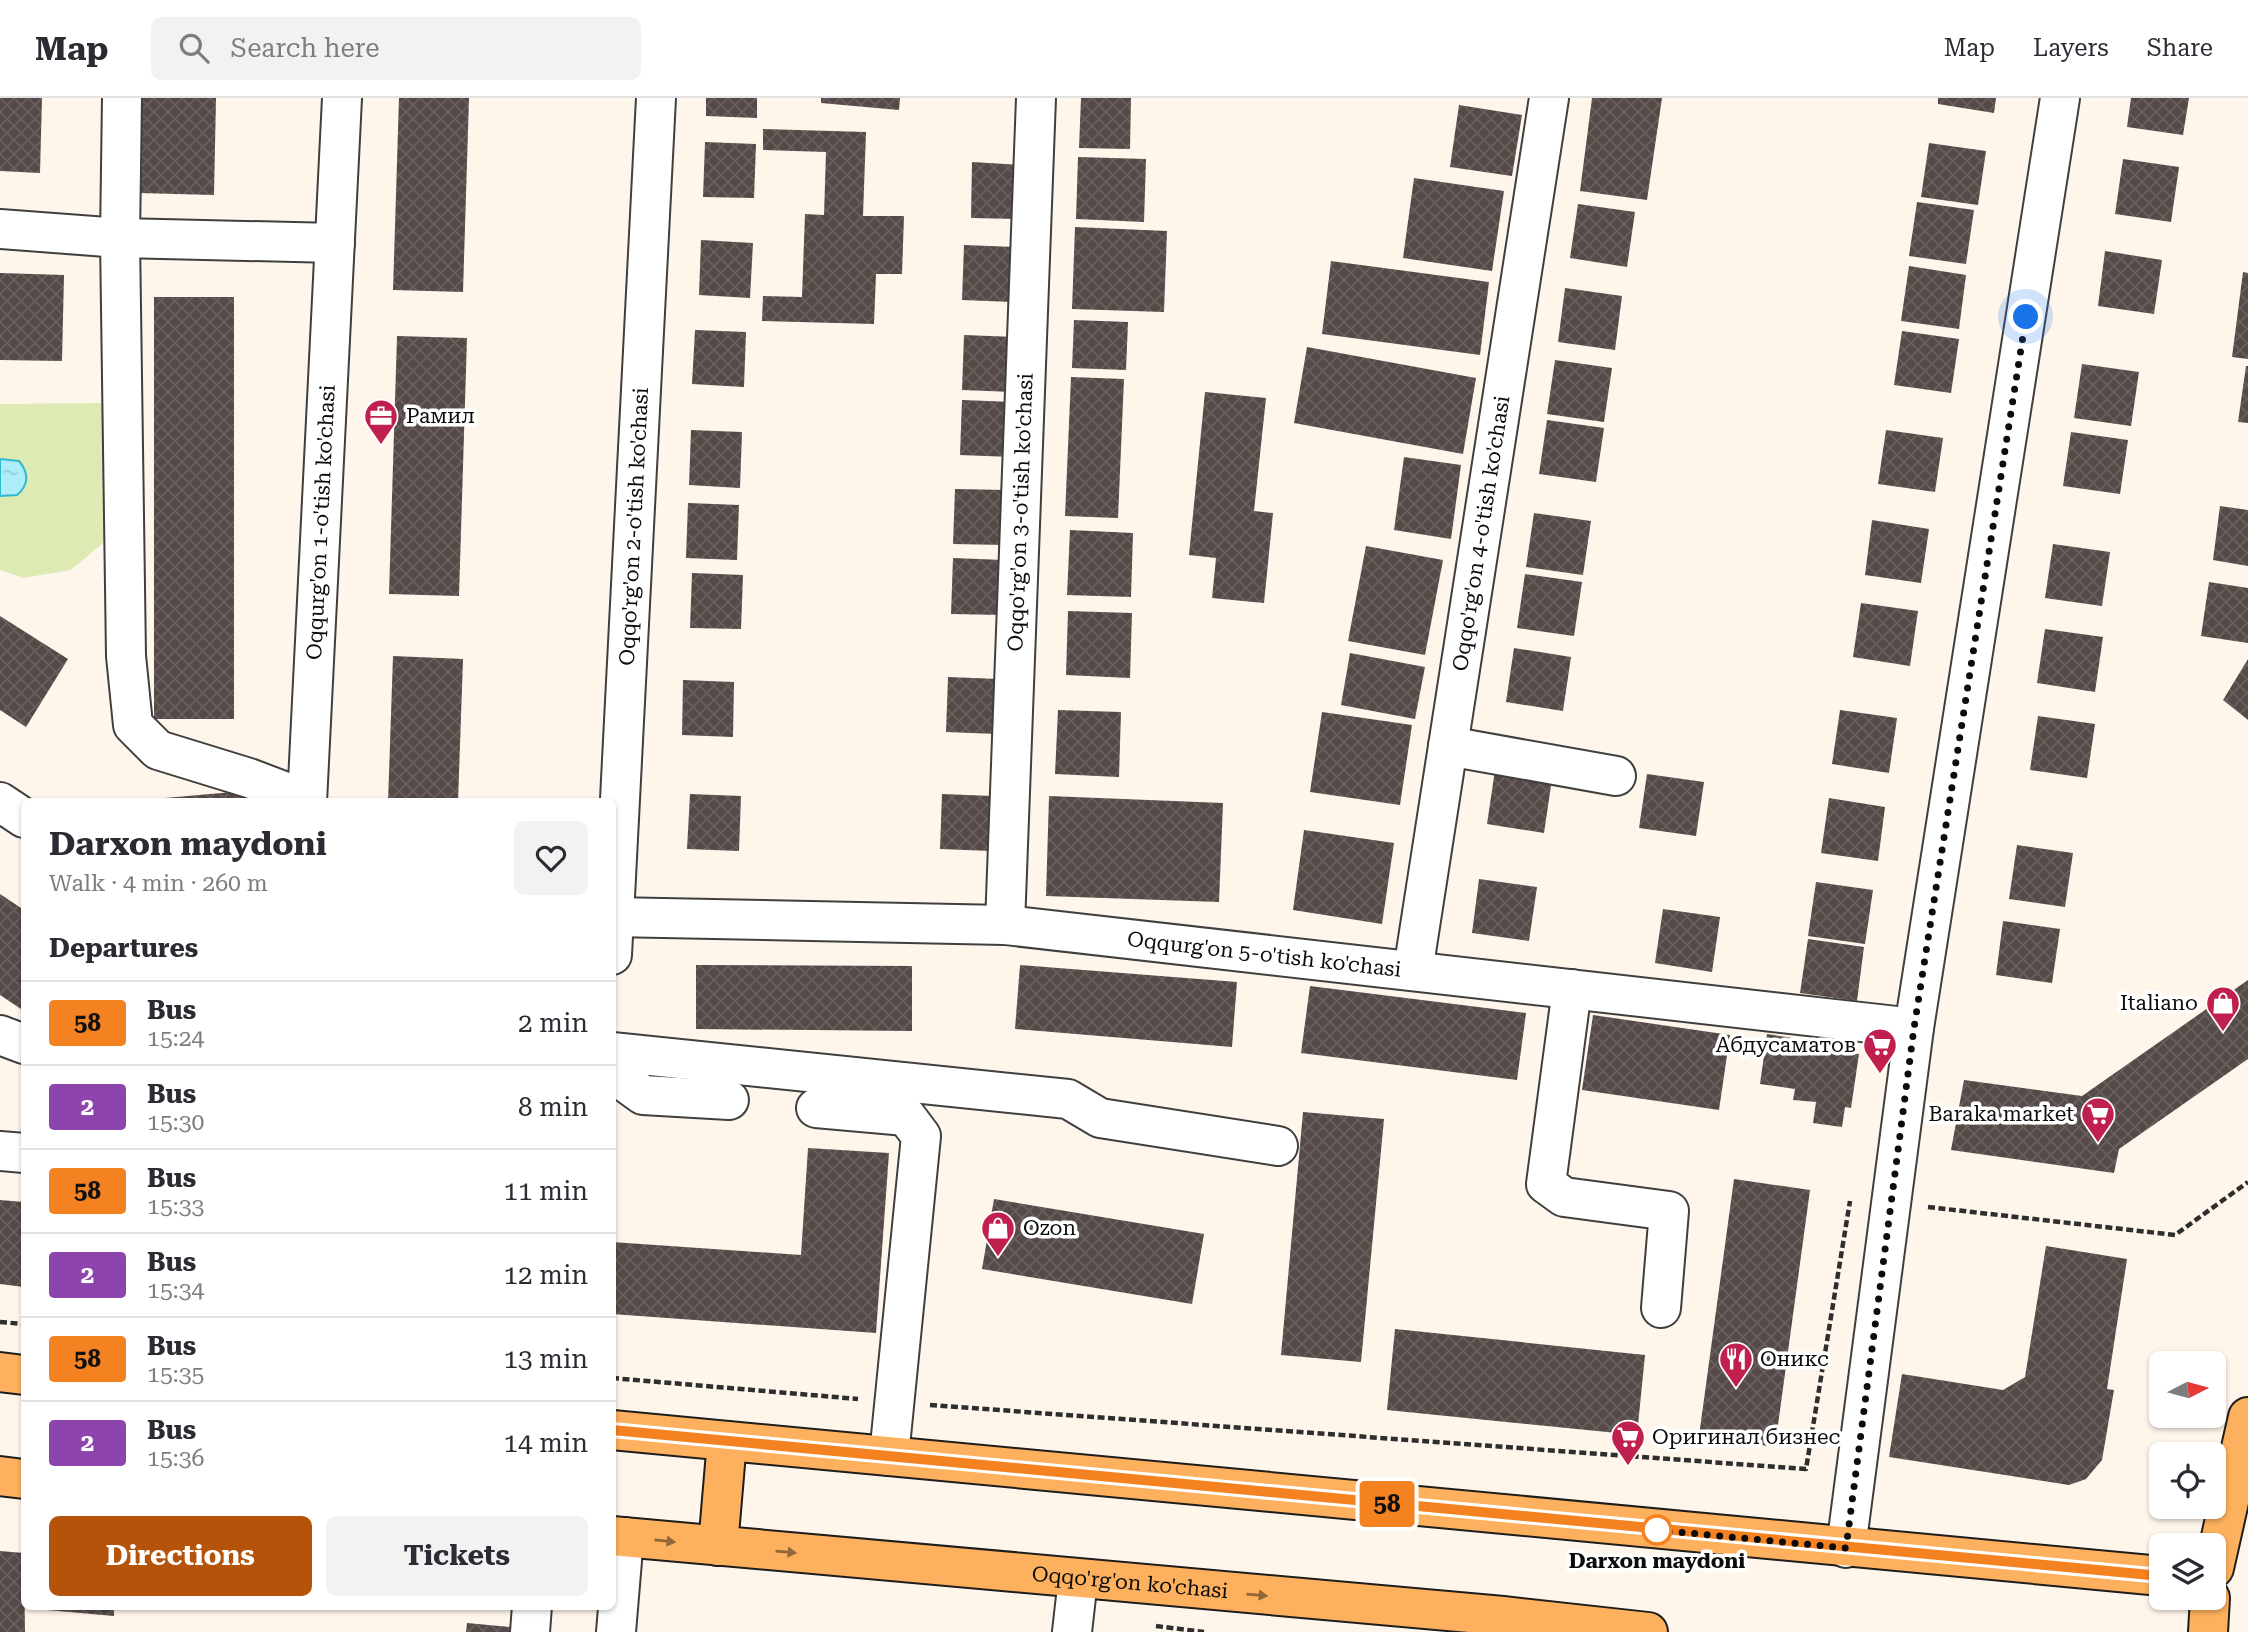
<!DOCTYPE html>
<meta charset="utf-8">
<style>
body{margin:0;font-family:"Roboto Serif",serif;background:#f2f2f3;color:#2b2b33;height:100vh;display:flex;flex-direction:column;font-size:26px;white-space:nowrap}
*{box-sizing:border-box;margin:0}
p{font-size:23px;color:#7c7c81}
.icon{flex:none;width:38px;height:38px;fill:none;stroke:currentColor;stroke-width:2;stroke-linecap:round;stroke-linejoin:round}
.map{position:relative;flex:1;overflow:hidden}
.details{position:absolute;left:21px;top:700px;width:595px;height:812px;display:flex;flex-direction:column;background:#fff;border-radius:10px;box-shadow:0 2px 5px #0004}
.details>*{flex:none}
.badge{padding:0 14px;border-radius:5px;font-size:24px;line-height:46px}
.needle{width:46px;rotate:84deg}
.tools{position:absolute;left:2149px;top:1253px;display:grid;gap:14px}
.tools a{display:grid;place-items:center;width:77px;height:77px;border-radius:10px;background:#fff;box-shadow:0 2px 5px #0004;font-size:35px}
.you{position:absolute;width:35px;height:35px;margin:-18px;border:5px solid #fff;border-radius:50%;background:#1a73e8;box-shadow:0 0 0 10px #1a73e833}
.map>.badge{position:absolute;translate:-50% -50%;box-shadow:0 0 0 4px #fff}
h2{padding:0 28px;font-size:26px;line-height:63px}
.round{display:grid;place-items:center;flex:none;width:74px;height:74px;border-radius:10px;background:#f2f2f3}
.head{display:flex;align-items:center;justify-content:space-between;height:119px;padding:0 28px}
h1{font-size:33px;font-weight:700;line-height:52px}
.primary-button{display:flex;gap:14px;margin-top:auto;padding:14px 28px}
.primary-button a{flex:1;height:80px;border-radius:10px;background:#b45309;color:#fff;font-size:28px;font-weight:700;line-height:80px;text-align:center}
.primary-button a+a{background:#f2f2f3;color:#2b2b33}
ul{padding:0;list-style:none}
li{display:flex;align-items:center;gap:21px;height:84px;padding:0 28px;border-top:2px solid #e1e1e2}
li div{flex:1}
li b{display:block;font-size:26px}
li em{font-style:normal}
li .badge{min-width:77px;font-weight:700;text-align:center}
header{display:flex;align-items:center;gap:42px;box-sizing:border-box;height:98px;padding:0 35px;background:#fff;border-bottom:2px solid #e1e1e2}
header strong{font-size:33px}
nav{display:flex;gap:38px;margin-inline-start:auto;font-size:24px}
.search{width:490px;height:63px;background:#f2f2f3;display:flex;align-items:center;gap:18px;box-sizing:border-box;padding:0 24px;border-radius:10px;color:#7c7c81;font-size:26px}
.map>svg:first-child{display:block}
.park{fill:#ddeab4}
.water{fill:url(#water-ripples);stroke:#32b8d2;stroke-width:2}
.building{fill:url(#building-cross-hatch)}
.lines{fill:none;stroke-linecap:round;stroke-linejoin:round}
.minor-casing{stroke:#3f3f3f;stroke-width:42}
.major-casing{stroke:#1d1d1d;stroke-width:42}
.path{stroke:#2e2e2e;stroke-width:4.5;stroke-dasharray:7 3.5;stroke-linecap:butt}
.minor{stroke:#fff;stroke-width:38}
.major{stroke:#fdb05d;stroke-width:38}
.oneway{fill:#916639}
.line-casing{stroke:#fff;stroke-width:16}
.line{stroke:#f58220;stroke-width:10}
.walk{stroke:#0c0c0c;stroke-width:7;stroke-dasharray:0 12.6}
.stop-dot{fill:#fff;stroke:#f58220;stroke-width:3.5}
.labels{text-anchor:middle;stroke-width:7;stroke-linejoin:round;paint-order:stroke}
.poi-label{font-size:21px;fill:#0c0c0c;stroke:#fff;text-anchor:start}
.street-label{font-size:21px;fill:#0c0c0c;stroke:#fff}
.stop-label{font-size:21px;font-weight:bold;fill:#0c0c0c;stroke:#fff}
</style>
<header>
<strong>Map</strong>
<div class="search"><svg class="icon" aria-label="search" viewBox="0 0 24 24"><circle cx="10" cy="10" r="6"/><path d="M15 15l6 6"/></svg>Search here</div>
<nav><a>Map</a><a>Layers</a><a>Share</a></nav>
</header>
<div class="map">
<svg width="2248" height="1534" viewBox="0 0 2248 1534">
<defs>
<pattern id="water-ripples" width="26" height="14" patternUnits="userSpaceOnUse" patternTransform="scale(1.75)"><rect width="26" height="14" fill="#aeeef8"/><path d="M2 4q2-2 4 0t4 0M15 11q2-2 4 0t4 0" fill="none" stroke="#94cbd3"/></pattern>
<pattern id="building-cross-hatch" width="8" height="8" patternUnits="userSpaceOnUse" patternTransform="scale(1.75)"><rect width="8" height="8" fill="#554a48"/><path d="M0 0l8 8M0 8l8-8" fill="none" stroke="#68605e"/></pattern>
</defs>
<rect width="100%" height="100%" fill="#fff6eb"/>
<!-- park -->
<path class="park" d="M 105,305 L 109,440 L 71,472 L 23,480 L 0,472 L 0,306 Z"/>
<!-- water -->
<path class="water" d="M 0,361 L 19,363 C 29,375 29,387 17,397 L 0,398 Z"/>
<!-- building -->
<path class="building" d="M 0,0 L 42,0 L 40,75 L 0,73 Z
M 140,0 L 216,0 L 214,97 L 138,95 Z
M 399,0 L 469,0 L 463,194 L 393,192 Z
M 706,0 L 757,0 L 757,20 L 706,18 Z
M 821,0 L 900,0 L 899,12 L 821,5 Z
M 1081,0 L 1131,0 L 1130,51 L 1079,50 Z
M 1592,0 L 1662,0 L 1647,102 L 1580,93 Z
M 1938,0 L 1996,0 L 1994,15 L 1938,6 Z
M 2131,0 L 2189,0 L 2183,37 L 2127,29 Z
M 1459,7 L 1522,17 L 1512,78 L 1450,69 Z
M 763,31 L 866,34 L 863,118 L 904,118 L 902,176 L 876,176 L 874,226 L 762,223 L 763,198 L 802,199 L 805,116 L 824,117 L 826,54 L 763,52 Z
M 705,44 L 756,46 L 754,100 L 703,99 Z
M 1929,45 L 1986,53 L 1978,107 L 1921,99 Z
M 1078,59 L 1146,61 L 1144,124 L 1076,121 Z
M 2123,61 L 2179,69 L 2171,124 L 2115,116 Z
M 972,64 L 1023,67 L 1022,121 L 971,120 Z
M 1414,80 L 1504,93 L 1492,173 L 1403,160 Z
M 1917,104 L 1974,112 L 1966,166 L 1909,158 Z
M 1578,106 L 1635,114 L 1627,169 L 1570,160 Z
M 1075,129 L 1167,133 L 1164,214 L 1072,211 Z
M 701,142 L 753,145 L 750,200 L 699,197 Z
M 964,147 L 1015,149 L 1013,204 L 962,202 Z
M 2105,153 L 2162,162 L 2154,216 L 2098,208 Z
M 1331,163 L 1489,184 L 1480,257 L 1322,236 Z
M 1909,168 L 1966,177 L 1959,231 L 1901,223 Z
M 2243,174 L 2248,175 L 2248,261 L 2232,259 Z
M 0,175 L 64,177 L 62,263 L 0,262 Z
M 1565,190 L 1622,198 L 1615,252 L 1558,244 Z
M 154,199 L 234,199 L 234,621 L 154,621 Z
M 1074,222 L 1128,224 L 1126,272 L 1072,270 Z
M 695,232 L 746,234 L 744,289 L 692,286 Z
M 1902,233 L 1959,241 L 1951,295 L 1894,287 Z
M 964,237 L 1015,239 L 1013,294 L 962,292 Z
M 397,238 L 467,240 L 459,498 L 389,496 Z
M 1307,249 L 1476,280 L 1463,356 L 1294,325 Z
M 1555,262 L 1612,270 L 1604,324 L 1547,316 Z
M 2082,266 L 2139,274 L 2131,328 L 2074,320 Z
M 2246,268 L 2248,268 L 2248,325 L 2238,324 Z
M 1071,279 L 1124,281 L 1118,420 L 1065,418 Z
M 1205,294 L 1266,300 L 1254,413 L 1273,415 L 1264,505 L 1212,500 L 1216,460 L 1189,457 Z
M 962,302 L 1013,304 L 1011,359 L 960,357 Z
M 1547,322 L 1604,330 L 1596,384 L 1539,376 Z
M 691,332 L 742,334 L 740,390 L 689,387 Z
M 1886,332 L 1943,340 L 1935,394 L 1878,386 Z
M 2071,334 L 2128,342 L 2120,396 L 2063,388 Z
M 1404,359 L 1461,367 L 1451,441 L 1394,432 Z
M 955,391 L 1006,392 L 1004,447 L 953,446 Z
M 688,405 L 739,407 L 737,462 L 686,460 Z
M 2220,408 L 2248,412 L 2248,468 L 2213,462 Z
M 1534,415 L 1591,423 L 1583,477 L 1526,469 Z
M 1872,422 L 1929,431 L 1921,485 L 1865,477 Z
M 1070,432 L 1133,435 L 1131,499 L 1067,497 Z
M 2053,446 L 2110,454 L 2102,508 L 2045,500 Z
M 1366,448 L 1443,462 L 1425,557 L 1348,543 Z
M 953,460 L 1004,462 L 1002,517 L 951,516 Z
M 692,475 L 743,477 L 741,531 L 690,530 Z
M 1525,476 L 1582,484 L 1574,538 L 1517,530 Z
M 2209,484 L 2248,490 L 2248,545 L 2201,538 Z
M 1861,505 L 1918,513 L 1910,568 L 1853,559 Z
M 1068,513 L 1132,515 L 1130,580 L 1066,577 Z
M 0,518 L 68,561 L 26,629 L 0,612 Z
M 2045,531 L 2103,539 L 2095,594 L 2037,585 Z
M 1514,550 L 1571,559 L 1563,613 L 1506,604 Z
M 1350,555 L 1425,569 L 1415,621 L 1341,607 Z
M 393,558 L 463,561 L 458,704 L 388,704 Z
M 2248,561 L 2248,622 L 2223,602 Z
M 948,579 L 999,581 L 997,636 L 946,634 Z
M 683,582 L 734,584 L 733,639 L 682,637 Z
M 1058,612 L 1121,614 L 1119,679 L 1055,676 Z
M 1840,612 L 1897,620 L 1889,675 L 1832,666 Z
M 1322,614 L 1412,627 L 1400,707 L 1310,694 Z
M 2038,618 L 2095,626 L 2087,680 L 2030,672 Z
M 1495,672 L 1552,681 L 1544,735 L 1487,726 Z
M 1647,676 L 1704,684 L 1696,738 L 1639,730 Z
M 244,693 L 245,704 L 166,704 L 165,700 Z
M 690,696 L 741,698 L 739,753 L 687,751 Z
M 942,696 L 993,698 L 991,753 L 940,751 Z
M 1049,698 L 1223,705 L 1219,804 L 1046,798 Z
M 1829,700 L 1885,709 L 1878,763 L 1821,755 Z
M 1304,732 L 1394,745 L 1382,826 L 1293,812 Z
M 2017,747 L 2073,755 L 2065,809 L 2009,801 Z
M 1479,781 L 1537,789 L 1529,843 L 1472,835 Z
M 1816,784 L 1873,792 L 1865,846 L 1808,838 Z
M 0,796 L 24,812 L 24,913 L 0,897 Z
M 1663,811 L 1720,819 L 1712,874 L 1655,865 Z
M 2003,823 L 2060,831 L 2052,885 L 1996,877 Z
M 1808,841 L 1864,849 L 1857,903 L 1800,895 Z
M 696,867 L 912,868 L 912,933 L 696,931 Z
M 1020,867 L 1237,884 L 1232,949 L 1015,931 Z
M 2248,882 L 2248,961 L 2119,1051 L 2114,1075 L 1951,1052 L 1964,982 L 2082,998 Z
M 1310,888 L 1526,915 L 1517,982 L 1301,955 Z
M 1593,917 L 1730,937 L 1719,1012 L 1582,992 Z
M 1767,936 L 1799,941 L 1798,948 L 1859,956 L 1851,1010 L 1845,1009 L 1842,1029 L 1813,1025 L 1816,1004 L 1793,1002 L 1795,991 L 1760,986 Z
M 1303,1014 L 1384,1021 L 1361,1264 L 1281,1257 Z
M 808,1050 L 889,1055 L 876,1235 L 612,1216 L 612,1144 L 801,1157 Z
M 1734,1081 L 1810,1092 L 1775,1349 L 1699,1338 Z
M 994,1101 L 1204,1136 L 1192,1206 L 982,1171 Z
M 0,1102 L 24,1104 L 24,1189 L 0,1186 Z
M 2046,1148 L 2127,1161 L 2107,1291 L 2114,1292 L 2102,1362 L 2086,1381 L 2069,1387 L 1889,1359 L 1902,1276 L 2003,1292 L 2025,1279 Z
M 1395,1231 L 1645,1257 L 1637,1337 L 1387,1312 Z
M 0,1453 L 24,1455 L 25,1534 L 0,1534 Z
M 48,1508 L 114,1508 L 114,1518 L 47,1512 Z
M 467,1525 L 510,1529 L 510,1534 L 466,1534 Z"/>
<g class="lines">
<!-- minor casing -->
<g class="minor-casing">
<g id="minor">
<path d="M 122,0 L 120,140 L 126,558 L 133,627 L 158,652 L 249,680 L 307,702"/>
<path d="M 0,131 L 120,140 L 335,145"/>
<path d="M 1448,648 L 1616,678"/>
<path d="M 0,704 L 24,720"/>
<path id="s1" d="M 307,704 L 342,0"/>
<path id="s2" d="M 612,819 L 1005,827 L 1914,930"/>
<path id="s3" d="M 1005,827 L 1036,0"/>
<path id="s4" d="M 612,857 L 656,0"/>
<path id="s5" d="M 1413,873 L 1549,0"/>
<path d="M 1572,891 L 1546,1086 L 1564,1099 L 1669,1113 L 1661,1210"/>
<path d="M 0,937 L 24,946"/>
<path d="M 612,954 L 1068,1001 L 1100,1020 L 1278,1048"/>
<path d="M 612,960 L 614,976 L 643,997 L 729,1002"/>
<path d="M 816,1010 L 906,1018 L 921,1038 L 889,1358"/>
<path d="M 0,1053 L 24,1055"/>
<path d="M 1846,1450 L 1914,930 L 2060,0"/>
<path d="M 530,1534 L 532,1508"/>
<path d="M 616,1534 L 624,1439"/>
<path d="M 1072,1534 L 1078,1481"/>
</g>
</g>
<!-- major casing -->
<g class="major-casing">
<g id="major">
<path d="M 0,1274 L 24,1277"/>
<path d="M 612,1332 L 2161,1478"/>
<path d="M 0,1378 L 24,1381"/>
<path id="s6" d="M 612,1438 L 1503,1518 L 1648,1534"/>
<path d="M 718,1448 L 727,1343"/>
<path d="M 2214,1470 L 2248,1319"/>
<path d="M 2208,1534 L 2210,1500"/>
</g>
</g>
<!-- path -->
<path class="path" d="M 1928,1109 L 2175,1137 L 2248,1084
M 0,1224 L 24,1226
M 612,1280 L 858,1301
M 930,1307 L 1806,1371 L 1850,1103
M 1156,1528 L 1204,1534"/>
<!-- minor -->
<use href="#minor" class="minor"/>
<!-- major -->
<use href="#major" class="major"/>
</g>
<!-- one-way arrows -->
<defs><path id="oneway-solid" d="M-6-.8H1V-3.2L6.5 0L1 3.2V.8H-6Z" transform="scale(1.75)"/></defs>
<g class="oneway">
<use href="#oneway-solid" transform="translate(665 1443) rotate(6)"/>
<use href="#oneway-solid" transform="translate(786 1454) rotate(5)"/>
<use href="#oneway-solid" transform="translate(1257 1497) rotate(5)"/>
</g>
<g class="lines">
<!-- line casing -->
<g class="line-casing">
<path id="line" d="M 612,1332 L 2161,1478"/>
</g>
<!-- line -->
<use href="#line" class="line"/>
<!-- walk -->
<path class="walk" d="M 1657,1432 L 1846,1450 L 1914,930 L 2026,219"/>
</g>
<!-- icons -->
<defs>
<g id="office-pin" transform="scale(1.75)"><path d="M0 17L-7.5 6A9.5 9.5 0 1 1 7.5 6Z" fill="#c0204d" stroke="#fff"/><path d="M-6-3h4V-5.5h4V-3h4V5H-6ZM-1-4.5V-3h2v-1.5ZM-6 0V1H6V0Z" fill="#fff"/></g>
<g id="shop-pin" transform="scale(1.75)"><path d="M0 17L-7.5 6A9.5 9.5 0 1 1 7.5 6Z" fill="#c0204d" stroke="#fff"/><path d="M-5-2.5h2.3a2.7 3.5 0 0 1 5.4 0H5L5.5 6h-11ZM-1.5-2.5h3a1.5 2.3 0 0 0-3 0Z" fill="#fff"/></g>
<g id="supermarket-pin" transform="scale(1.75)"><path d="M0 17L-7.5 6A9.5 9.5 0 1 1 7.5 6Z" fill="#c0204d" stroke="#fff"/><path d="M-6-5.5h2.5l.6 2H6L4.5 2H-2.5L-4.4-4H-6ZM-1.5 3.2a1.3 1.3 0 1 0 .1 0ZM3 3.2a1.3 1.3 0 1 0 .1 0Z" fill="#fff"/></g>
<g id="restaurant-pin" transform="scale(1.75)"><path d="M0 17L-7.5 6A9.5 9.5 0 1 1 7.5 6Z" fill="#c0204d" stroke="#fff"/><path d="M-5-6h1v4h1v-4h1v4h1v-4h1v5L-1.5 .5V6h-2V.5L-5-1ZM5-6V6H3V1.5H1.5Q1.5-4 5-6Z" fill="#fff"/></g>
</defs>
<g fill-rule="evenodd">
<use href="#office-pin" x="381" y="318"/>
<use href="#shop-pin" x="2223" y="905"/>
<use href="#supermarket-pin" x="1880" y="947"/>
<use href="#supermarket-pin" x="2098" y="1016"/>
<use href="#shop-pin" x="998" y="1130"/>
<use href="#restaurant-pin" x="1736" y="1261"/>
<use href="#supermarket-pin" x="1628" y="1339"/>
</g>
<!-- markers -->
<circle class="stop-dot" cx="1657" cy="1432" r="14"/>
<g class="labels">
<!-- poi labels -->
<g class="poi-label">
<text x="406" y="325">Рамил</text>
<text x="2198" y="912" text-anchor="end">Italiano</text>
<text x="1856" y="954" text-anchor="end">Абдусаматов</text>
<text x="2074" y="1023" text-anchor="end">Baraka market</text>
<text x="1023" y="1137">Ozon</text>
<text x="1760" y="1268">Оникс</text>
<text x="1652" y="1346">Оригинал бизнес</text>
</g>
<!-- street labels -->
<g class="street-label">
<text dy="7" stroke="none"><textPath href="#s3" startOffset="413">Oqqo'rg'on 3-o'tish ko'chasi</textPath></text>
<text dy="7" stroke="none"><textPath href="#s1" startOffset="280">Oqqurg'on 1-o'tish ko'chasi</textPath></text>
<text dy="7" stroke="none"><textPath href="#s4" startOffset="429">Oqqo'rg'on 2-o'tish ko'chasi</textPath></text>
<text dy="7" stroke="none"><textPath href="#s5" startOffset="443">Oqqo'rg'on 4-o'tish ko'chasi</textPath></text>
<text dy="7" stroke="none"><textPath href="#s2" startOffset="654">Oqqurg'on 5-o'tish ko'chasi</textPath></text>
<text dy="7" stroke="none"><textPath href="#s6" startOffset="520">Oqqo'rg'on ko'chasi</textPath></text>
</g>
<!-- stop labels -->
<g class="stop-label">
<text x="1657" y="1470">Darxon maydoni</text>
</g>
</g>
</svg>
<div class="tools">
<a><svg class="needle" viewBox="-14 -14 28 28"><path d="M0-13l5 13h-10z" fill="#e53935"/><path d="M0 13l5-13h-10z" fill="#7c7c81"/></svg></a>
<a><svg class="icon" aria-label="locate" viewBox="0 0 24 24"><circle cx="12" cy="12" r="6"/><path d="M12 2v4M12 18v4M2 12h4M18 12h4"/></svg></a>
<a><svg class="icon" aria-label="layers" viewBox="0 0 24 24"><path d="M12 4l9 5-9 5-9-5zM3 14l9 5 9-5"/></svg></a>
</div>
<div class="you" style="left:2026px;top:219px"></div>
<b class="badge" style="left:1387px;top:1406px;background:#f58220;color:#111">58</b>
<section class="details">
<div class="head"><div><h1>Darxon maydoni</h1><p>Walk · 4 min · 260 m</p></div><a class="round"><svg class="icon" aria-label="heart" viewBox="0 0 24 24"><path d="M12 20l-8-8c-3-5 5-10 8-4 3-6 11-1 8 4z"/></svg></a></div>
<h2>Departures</h2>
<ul>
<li><span class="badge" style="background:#f58220;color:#111">58</span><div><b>Bus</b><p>15:24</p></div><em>2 min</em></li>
<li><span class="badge" style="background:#8e44ad;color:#fff">2</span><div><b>Bus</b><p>15:30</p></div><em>8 min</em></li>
<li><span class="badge" style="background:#f58220;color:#111">58</span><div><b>Bus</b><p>15:33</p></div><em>11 min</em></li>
<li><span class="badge" style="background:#8e44ad;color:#fff">2</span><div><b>Bus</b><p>15:34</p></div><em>12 min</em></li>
<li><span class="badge" style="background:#f58220;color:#111">58</span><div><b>Bus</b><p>15:35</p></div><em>13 min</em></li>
<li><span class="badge" style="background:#8e44ad;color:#fff">2</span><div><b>Bus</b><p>15:36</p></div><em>14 min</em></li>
</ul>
<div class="primary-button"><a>Directions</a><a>Tickets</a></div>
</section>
</div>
